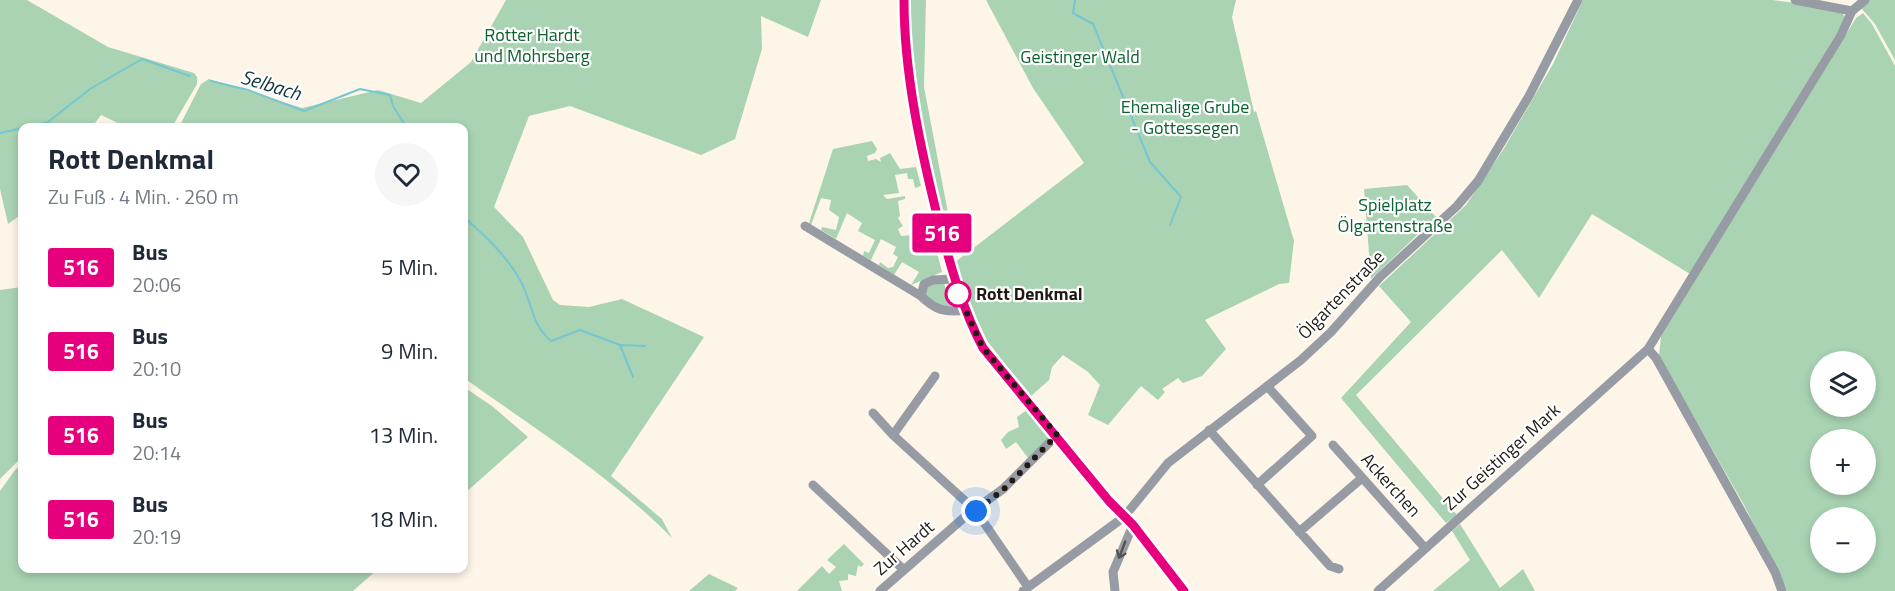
<!DOCTYPE html>
<html lang="de">
<meta charset="utf-8">
<style>
body{margin:0;font-family:"Titillium Web",sans-serif;background:#f6f6f7;color:#1f2937;height:100vh;display:flex;flex-direction:column;font-size:22px;white-space:nowrap}
*{box-sizing:border-box;margin:0}
p{font-size:20px;color:#747a83}
.icon{flex:none;width:33px;height:33px;fill:none;stroke:currentColor;stroke-width:2;stroke-linecap:round;stroke-linejoin:round}
.map{position:relative;flex:1;overflow:hidden}
.panel{position:absolute;left:18px;top:123px;width:450px;height:450px;display:flex;flex-direction:column;background:#fff;border-radius:12px;box-shadow:0 3px 9px #0003}
.panel>*{flex:none}
.badge{padding:0 12px;border-radius:4px;font-size:21px;line-height:39px}
.fabs{position:absolute;left:1810px;top:351px;display:grid;gap:12px}
.fabs a{display:grid;place-items:center;width:66px;height:66px;border-radius:50%;background:#fff;box-shadow:0 3px 9px #0003;font-size:30px}
.you{position:absolute;width:30px;height:30px;margin:-15px;border:4px solid #fff;border-radius:50%;background:#1a73e8;box-shadow:0 0 0 9px #1a73e833}
.map>.badge{position:absolute;translate:-50% -50%;box-shadow:0 0 0 3px #fff}
.round{display:grid;place-items:center;flex:none;width:63px;height:63px;border-radius:32px;background:#f6f6f7}
.head{display:flex;align-items:center;justify-content:space-between;height:102px;padding:0 30px}
h1{font-size:28px;font-weight:700;line-height:45px}
ul{padding:0;list-style:none}
li{display:flex;align-items:center;gap:18px;height:84px;padding:0 30px}
li div{flex:1}
li b{display:block;font-size:22px}
li em{font-style:normal}
li .badge{min-width:66px;font-weight:700;text-align:center}
.map>svg:first-child{display:block}
.green{fill:#a9d3b2;fill-rule:evenodd}
.lines{fill:none;stroke-linecap:round;stroke-linejoin:round}
.stream{stroke:#74c7d2;stroke-width:2}
.minor{stroke:#969ba4;stroke-width:9}
.oneway{stroke:#555454}
.line-casing{stroke:#fff;stroke-width:14}
.line{stroke:#e6007e;stroke-width:9}
.walk{stroke:#201a13;stroke-width:6;stroke-dasharray:0 10.8}
.stop-dot{fill:#fff;stroke:#e6007e;stroke-width:3}
.labels{text-anchor:middle;stroke-width:4.5;stroke-linejoin:round;paint-order:stroke}
.park-label{font-size:18px;fill:#0b622f;stroke:#fff}
.stop-label{font-size:18px;font-weight:bold;fill:#201a13;stroke:#fff;text-anchor:start}
.street-label{font-size:18px;fill:#201a13;stroke:#fff}
.water-label{font-size:20px;font-style:italic;fill:#0e363b;stroke:#fff}
</style>
<div class="map">
<svg width="1895" height="591" viewBox="0 0 1895 591">
<rect width="100%" height="100%" fill="#fef5e9"/>
<!-- green -->
<path class="green" d="M 0,0 L 27,0 L 108,47 L 194,73 L 197,77 L 197,84 L 172,127 L 126,127 L 101,115 L 92,127 L 22,128 L 22,214 L 8,224 L 0,189 Z
M 506,0 L 821,0 L 808,37 L 761,16 L 762,49 L 735,139 L 701,155 L 570,106 L 529,116 L 494,207 L 523,237 L 553,300 L 560,305 L 589,307 L 622,299 L 704,337 L 611,476 L 662,519 L 672,538 C 611,476 535,429 464,378 L 464,128 L 179,127 L 201,84 L 209,79 L 302,108 L 378,90 L 421,103 L 471,62 Z
M 909,0 L 926,0 L 924,87 L 948,213 L 941,215 C 923,145 911,73 909,0 Z
M 986,0 L 1236,0 L 1232,17 L 1254,112 L 1256,111 L 1294,241 L 1289,283 L 1279,284 L 1205,320 L 1226,349 L 1202,376 L 1183,383 L 1178,378 L 1162,389 L 1165,392 L 1158,400 L 1141,386 L 1108,425 L 1088,415 L 1100,385 L 1088,372 L 1063,355 L 1052,367 L 1049,380 L 1030,397 L 985,338 L 957,273 L 954,263 L 1084,163 L 1033,88 Z
M 1583,0 L 1772,0 L 1839,9 L 1846,18 L 1690,274 L 1592,214 L 1539,298 L 1502,250 L 1356,395 L 1457,515 L 1446,523 L 1341,398 L 1411,322 L 1379,286 L 1466,205 L 1503,150 L 1553,64 Z
M 1869,0 L 1895,0 L 1895,60 L 1875,24 L 1861,8 Z
M 1863,13 L 1872,24 L 1895,66 L 1895,591 L 1787,591 L 1744,505 L 1659,356 L 1661,336 L 1856,18 ZM 1821,362 L 1866,362 L 1866,406 L 1821,406 ZM 1821,440 L 1866,440 L 1866,484 L 1821,484 ZM 1821,518 L 1866,518 L 1866,562 L 1821,562 Z
M 872,141 L 877,149 L 875,153 L 867,156 L 868,161 L 876,159 L 881,162 L 880,158 L 890,153 L 900,169 L 916,167 L 921,186 L 915,188 L 913,179 L 908,179 L 907,173 L 895,175 L 899,193 L 883,195 L 887,199 L 905,196 L 905,199 L 898,201 L 900,216 L 898,218 L 903,226 L 898,229 L 901,236 L 912,235 L 921,253 L 932,247 L 922,232 L 931,229 L 942,272 L 911,285 L 919,272 L 902,262 L 894,275 L 879,265 L 880,262 L 888,268 L 893,267 L 898,257 L 893,254 L 896,247 L 881,239 L 871,260 L 863,256 L 864,251 L 869,253 L 875,240 L 858,231 L 862,223 L 847,213 L 836,239 L 821,230 L 822,227 L 836,230 L 839,217 L 829,210 L 831,200 L 821,198 L 811,225 L 809,223 L 833,149 Z
M 1407,185 L 1436,217 L 1371,279 L 1364,189 Z
M 936,283 L 944,283 L 951,307 L 946,308 L 927,297 L 925,291 L 928,286 Z
M 22,287 L 22,457 L 0,479 L 0,290 Z
M 464,387 L 492,406 L 528,437 L 464,494 Z
M 1027,410 L 1049,438 L 1028,458 L 1016,442 L 1006,449 L 1001,440 L 1008,432 L 1019,427 L 1017,417 Z
M 22,464 L 22,568 L 378,569 L 353,591 L 0,591 L 0,491 L 15,470 Z
M 1460,524 L 1500,588 L 1523,569 L 1535,591 L 1433,591 L 1470,560 L 1452,531 Z
M 844,544 L 864,564 L 861,567 L 858,565 L 856,576 L 848,574 L 848,580 L 839,581 L 842,591 L 797,591 L 822,566 L 829,574 L 836,567 L 827,560 Z
M 709,574 L 738,588 L 735,591 L 689,591 Z"/>
<g class="lines">
<!-- stream -->
<path class="stream" d="M 1075,0 L 1073,13 L 1093,24 L 1150,162 L 1181,197 L 1170,225
M 211,81 L 248,90 L 304,111 L 360,89 L 390,95 L 393,106 L 407,128
M 24,128 L 48,122 L 90,89 L 142,59 L 190,76
M 0,133 L 22,128
M 464,217 C 485,236 506,255 520,280 C 533,303 530,323 551,341 L 580,330 L 620,345 L 633,377
M 621,345 L 645,346"/>
<!-- minor -->
<path class="minor" d="M 904,0 C 904,73 920,148 938,218 C 950,264 961,307 983,348 L 1109,501 L 1133,525 L 1184,591
M 1795,0 L 1852,11
M 805,226 L 921,296
M 954,279 L 933,280 L 924,284 L 921,296 C 935,310 946,313 965,310
M 1648,349 L 1656,358 L 1775,572 L 1782,591
M 873,413 L 893,435 L 976,511 L 1028,587
M 1209,430 L 1330,566 L 1339,569
M 893,435 L 935,376
M 1333,445 L 1425,548
M 813,485 L 903,569
M 1257,485 L 1312,436 L 1267,386
M 1299,532 L 1362,478
M 880,591 L 967,515 L 1003,489 L 1057,435
M 1023,591 L 1124,517 L 1168,463 L 1301,360 L 1331,332 L 1380,277 L 1457,206 L 1478,181 L 1529,96 L 1578,0
M 1115,591 L 1113,572 L 1133,525
M 1378,591 L 1648,349 L 1841,35 L 1852,11 L 1865,0"/>
</g>
<!-- one-way arrows -->
<defs><path id="oneway-shaft" d="M-6 0H5M1.5-3L5.5 0L1.5 3" fill="none" stroke-width="1.6" stroke-linecap="round" stroke-linejoin="round" transform="scale(1.5)"/></defs>
<use class="oneway" href="#oneway-shaft" transform="translate(1122 550) rotate(111)"/>
<g class="lines">
<!-- line casing -->
<g class="line-casing">
<path id="line" d="M 904,0 C 904,74 921,151 939,223 C 951,267 962,308 983,348 L 1109,501 L 1133,525 L 1184,591"/>
</g>
<!-- line -->
<use href="#line" class="line"/>
<!-- walk -->
<path class="walk" d="M 958,294 L 983,348 L 1057,435 L 1004,489 L 976,511"/>
</g>
<!-- markers -->
<circle class="stop-dot" cx="958" cy="294" r="12"/>
<g class="labels">
<!-- park labels -->
<g class="park-label">
<text x="532" y="41">Rotter Hardt<tspan x="532" dy="21">und Mohrsberg</tspan></text>
<text x="1080" y="63">Geistinger Wald</text>
<text x="1185" y="113">Ehemalige Grube<tspan x="1185" dy="21">- Gottessegen</tspan></text>
<text x="1395" y="211">Spielplatz<tspan x="1395" dy="21">Ölgartenstraße</tspan></text>
</g>
<!-- stop labels -->
<g class="stop-label">
<text x="976" y="300">Rott Denkmal</text>
</g>
<!-- street labels -->
<g class="street-label">
<text transform="translate(1341 295) rotate(-46)" y="6">Ölgartenstraße</text>
<text transform="translate(1502 457) rotate(-42)" y="6">Zur Geistinger Mark</text>
<text transform="translate(1391 485) rotate(48)" y="6">Ackerchen</text>
<text transform="translate(904 548) rotate(-41)" y="6">Zur Hardt</text>
</g>
<!-- water labels -->
<g class="water-label">
<text transform="translate(271 85) rotate(17)" y="7">Selbach</text>
</g>
</g>
</svg>
<div class="fabs">
<a><svg class="icon" aria-label="layers" viewBox="0 0 24 24"><path d="M12 4l9 5-9 5-9-5zM3 14l9 5 9-5"/></svg></a>
<a>+</a>
<a>−</a>
</div>
<div class="you" style="left:976px;top:511px"></div>
<b class="badge" style="left:942px;top:233px;background:#e6007e;color:#fff">516</b>
<section class="panel">
<div class="head"><div><h1>Rott Denkmal</h1><p>Zu Fuß · 4 Min. · 260 m</p></div><a class="round"><svg class="icon" aria-label="heart" viewBox="0 0 24 24"><path d="M12 20l-8-8c-3-5 5-10 8-4 3-6 11-1 8 4z"/></svg></a></div>
<ul>
<li><span class="badge" style="background:#e6007e;color:#fff">516</span><div><b>Bus</b><p>20:06</p></div><em>5 Min.</em></li>
<li><span class="badge" style="background:#e6007e;color:#fff">516</span><div><b>Bus</b><p>20:10</p></div><em>9 Min.</em></li>
<li><span class="badge" style="background:#e6007e;color:#fff">516</span><div><b>Bus</b><p>20:14</p></div><em>13 Min.</em></li>
<li><span class="badge" style="background:#e6007e;color:#fff">516</span><div><b>Bus</b><p>20:19</p></div><em>18 Min.</em></li>
</ul>
</section>
</div>
